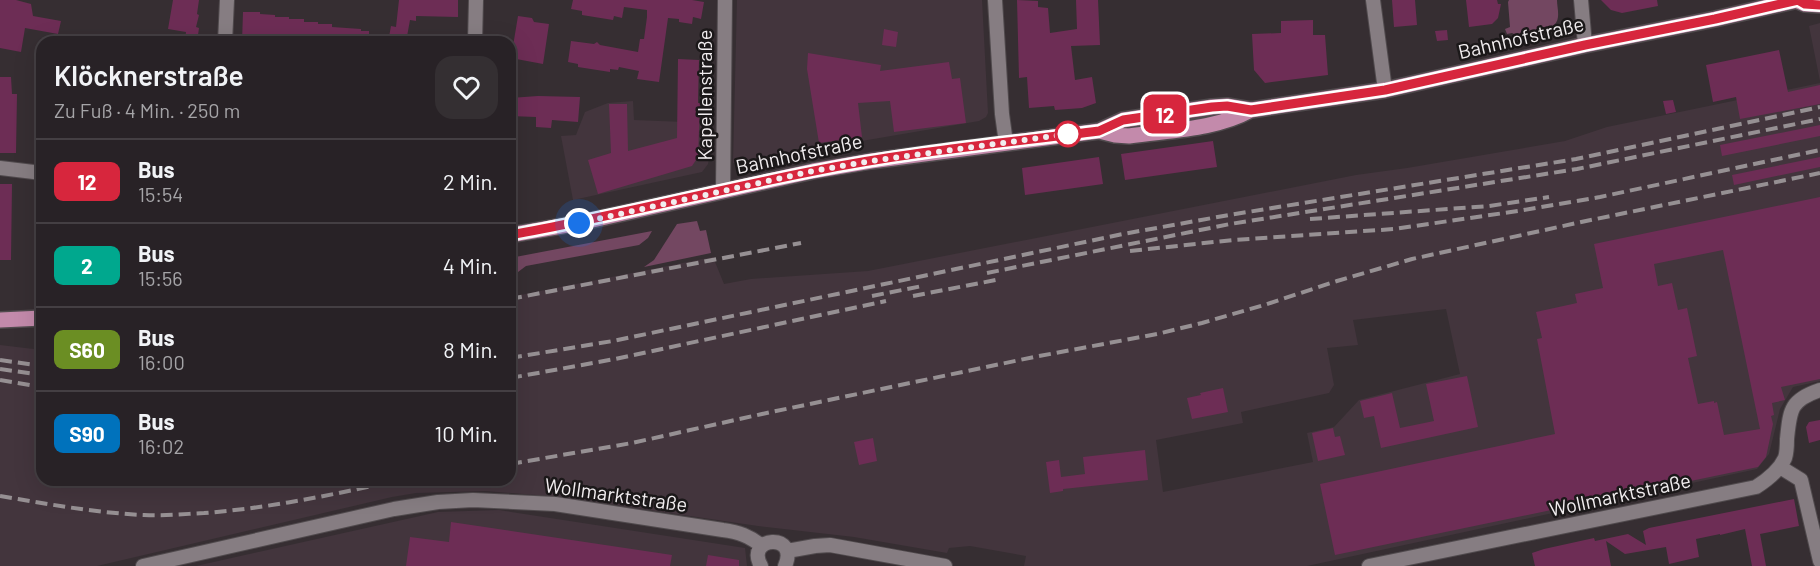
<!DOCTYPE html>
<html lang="de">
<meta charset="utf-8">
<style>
body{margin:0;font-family:Barlow,sans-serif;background:#342f32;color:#f1f3f6;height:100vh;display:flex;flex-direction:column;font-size:22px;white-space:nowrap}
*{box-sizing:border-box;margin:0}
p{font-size:20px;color:#a5a4a7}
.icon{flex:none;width:33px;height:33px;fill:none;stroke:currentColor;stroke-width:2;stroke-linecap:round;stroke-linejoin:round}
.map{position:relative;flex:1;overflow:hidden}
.side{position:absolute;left:36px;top:36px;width:480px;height:450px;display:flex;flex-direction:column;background:#282226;border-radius:18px;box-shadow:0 6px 24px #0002,0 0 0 2px #443f43}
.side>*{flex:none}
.badge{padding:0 12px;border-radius:9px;font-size:21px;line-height:39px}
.you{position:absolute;width:30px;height:30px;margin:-15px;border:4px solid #fff;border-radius:50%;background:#1a73e8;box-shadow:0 0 0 9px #1a73e833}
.map>.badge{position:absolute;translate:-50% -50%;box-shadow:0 0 0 3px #fff}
.round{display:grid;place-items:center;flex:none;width:63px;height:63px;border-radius:18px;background:#342f32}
.headline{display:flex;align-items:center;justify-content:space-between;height:102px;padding:0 18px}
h1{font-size:28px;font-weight:600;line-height:45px}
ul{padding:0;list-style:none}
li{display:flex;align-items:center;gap:18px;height:84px;padding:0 18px;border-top:2px solid #443f43}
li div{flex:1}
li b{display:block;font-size:22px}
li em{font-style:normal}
li .badge{min-width:66px;font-weight:700;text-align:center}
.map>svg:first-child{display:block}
.built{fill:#43353d;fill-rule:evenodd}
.green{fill:#734761}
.building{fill:#6d2d55;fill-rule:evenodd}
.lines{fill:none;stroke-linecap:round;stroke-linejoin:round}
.minor-casing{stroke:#504a4d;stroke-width:16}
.major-casing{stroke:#504a4d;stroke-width:18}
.minor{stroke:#867d82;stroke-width:14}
.major{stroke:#c38aab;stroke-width:15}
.rail{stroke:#969093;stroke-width:4;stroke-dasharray:12 6;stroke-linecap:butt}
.line-casing{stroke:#fff;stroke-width:14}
.line{stroke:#d7263d;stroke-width:9}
.walk{stroke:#f1edef;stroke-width:6;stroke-dasharray:0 10.8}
.stop-dot{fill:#fff;stroke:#d7263d;stroke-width:3}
.labels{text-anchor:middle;stroke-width:5;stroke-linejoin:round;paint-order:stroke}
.street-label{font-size:20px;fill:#f1edef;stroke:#1b1819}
</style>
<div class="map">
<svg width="1820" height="566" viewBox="0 0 1820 566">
<rect width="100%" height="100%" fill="#362e32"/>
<!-- built -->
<path class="built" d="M 737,0 L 982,0 L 988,113 L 986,117 L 979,121 L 733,163 Z
M 1820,23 L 1820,81 L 1809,26 Z
M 1820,83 L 1820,381 L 1793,387 L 1780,409 L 1769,454 L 1757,469 L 1307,566 L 1024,566 L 1026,556 L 970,546 L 949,548 L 947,553 L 854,537 L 758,526 L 561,497 L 486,491 L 416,493 L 392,497 L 97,566 L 0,566 L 0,345 L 42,350 L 42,480 L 510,480 L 510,297 L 713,257 L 724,284 L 751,279 L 868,271 L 1356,175 L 1407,168 L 1565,141 L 1607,127 ZM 1446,309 L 1460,374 L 1359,400 L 1334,427 L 1307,433 L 1313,462 L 1163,492 L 1156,440 L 1243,423 L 1241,412 L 1329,393 L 1334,385 L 1327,348 L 1358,345 L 1353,320 Z
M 633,101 L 634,120 L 710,123 L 710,152 L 708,164 L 702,172 L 573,200 L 561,136 L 576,135 L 585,112 L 608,103 Z
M 499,510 L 745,548 L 747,566 L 196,566 L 438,512 Z"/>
<!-- green -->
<path class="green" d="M 1509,0 L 1557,0 C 1557,8 1561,19 1554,25 L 1518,36 L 1512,33 L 1507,34 L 1505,29 L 1510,27 L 1508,2 Z
M 697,221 L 700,231 L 706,230 L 711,253 L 644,267 L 654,260 L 677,224 Z
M 652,231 L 648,238 L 639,245 L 526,266 L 510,278 L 510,258 Z"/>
<!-- building -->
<path class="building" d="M 0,0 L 16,0 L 31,4 L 33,16 L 61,21 L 58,34 L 25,28 L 21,52 L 0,48 Z
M 173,0 L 199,0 L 197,14 L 199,15 L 196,27 L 199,28 L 197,42 L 185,41 L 186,32 L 168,29 Z
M 399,0 L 458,0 L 458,17 L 416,16 L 416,21 L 410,20 L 406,42 L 394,42 L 395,38 L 389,37 L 391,26 L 396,27 Z
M 573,0 L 692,0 L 704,2 L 701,19 L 693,17 L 692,24 L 679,22 L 679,19 L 668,18 L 659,82 L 637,79 L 639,71 L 619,67 L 618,70 L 610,69 L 610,72 L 578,67 L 578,64 L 568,62 L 571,41 L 594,44 L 597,42 L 600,45 L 638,52 L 640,39 L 644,39 L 647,17 L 647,10 L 624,7 L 622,18 L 614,16 L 613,20 L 582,15 L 582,11 L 571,9 Z
M 1017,0 L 1038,1 L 1038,7 L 1048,8 L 1050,33 L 1077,29 L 1076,0 L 1098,0 L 1100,45 L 1071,46 L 1075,80 L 1092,77 L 1096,103 L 1082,108 L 1055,110 L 1054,106 L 1029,108 L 1027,77 L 1019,78 Z
M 1392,0 L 1415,0 L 1417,25 L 1394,27 Z
M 1466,0 L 1497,0 L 1498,4 L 1501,4 L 1498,18 L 1492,24 L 1469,27 Z
M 1601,0 L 1657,0 L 1658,6 L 1622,13 L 1611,10 Z
M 243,12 L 260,12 L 260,14 L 275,15 L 275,17 L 289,17 L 289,19 L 304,19 L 304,22 L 318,22 L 318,24 L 332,24 L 332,27 L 361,29 L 361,31 L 369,31 L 369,42 L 297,42 L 297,40 L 283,40 L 283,38 L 254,38 L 254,42 L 242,42 Z
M 518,16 L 532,18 L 534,22 L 549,24 L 543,64 L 511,58 Z
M 1313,20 L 1313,35 L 1325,35 L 1328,75 L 1265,83 L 1254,70 L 1252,34 L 1281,33 L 1281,21 Z
M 884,29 L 898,32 L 896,47 L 882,45 Z
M 1447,30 L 1448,40 L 1437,41 L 1435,31 Z
M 1779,50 L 1788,92 L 1820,85 L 1820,104 L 1740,119 L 1736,97 L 1713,102 L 1706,65 Z
M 808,53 L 881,65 L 880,71 L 949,62 L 952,79 L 960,78 L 966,123 L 894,132 L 890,101 L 858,103 L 862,137 L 819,143 L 807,69 Z
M 678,59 L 699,60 L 698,103 L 700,103 L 698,157 L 692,166 L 598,194 L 588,160 L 611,153 L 609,104 L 627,104 L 628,151 L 677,138 Z
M 0,77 L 11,77 L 12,94 L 17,94 L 16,153 L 0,153 Z
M 538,96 L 580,97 L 578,122 L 552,120 L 551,128 L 536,127 L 536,117 L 510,116 L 510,98 Z
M 1673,100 L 1676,112 L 1666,114 L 1663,101 Z
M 1820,125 L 1820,136 L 1722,156 L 1720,145 Z
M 1213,141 L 1217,167 L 1125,180 L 1121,154 Z
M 1099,157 L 1103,184 L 1025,195 L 1022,168 Z
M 1820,157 L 1820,167 L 1734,185 L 1732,175 Z
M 0,184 L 12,184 L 11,260 L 0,260 Z
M 1820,197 L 1820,379 L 1781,387 L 1785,400 L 1772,403 L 1774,415 L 1771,416 L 1773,424 L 1766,457 L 1758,467 L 1335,555 L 1320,484 L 1555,434 L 1537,339 L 1542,338 L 1536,312 L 1577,303 L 1575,294 L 1603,288 L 1594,244 ZM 1723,250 L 1760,429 L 1724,435 L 1717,402 L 1714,403 L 1714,401 L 1698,404 L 1688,358 L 1697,356 L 1687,308 L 1678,310 L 1672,283 L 1658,286 L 1654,264 Z
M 1467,376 L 1478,427 L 1381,448 L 1374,416 L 1364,418 L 1360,401 L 1392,393 L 1400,428 L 1434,421 L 1426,384 Z
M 1223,388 L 1228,412 L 1192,419 L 1187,398 L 1201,395 L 1200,393 Z
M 1820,420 L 1820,440 L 1809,443 L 1806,427 L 1809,422 Z
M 1333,428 L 1335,437 L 1340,436 L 1345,455 L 1318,461 L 1312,433 Z
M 873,438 L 877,461 L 859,465 L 854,442 Z
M 1145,450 L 1148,480 L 1063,489 L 1063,491 L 1050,493 L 1046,462 L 1059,460 L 1061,477 L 1085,474 L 1083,457 Z
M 1794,499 L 1799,526 L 1760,534 L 1766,566 L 1752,566 L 1745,529 L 1720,535 L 1720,534 L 1696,539 L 1699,557 L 1669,564 L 1666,547 L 1625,554 L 1606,541 L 1611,566 L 1535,566 L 1532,553 L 1544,549 L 1594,538 L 1595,541 L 1628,534 L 1646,545 L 1643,531 L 1649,528 Z
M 451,522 L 672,555 L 670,566 L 406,566 L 410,537 L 449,542 Z
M 708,555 L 739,560 L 739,566 L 706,566 Z"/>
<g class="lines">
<!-- minor casing -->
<g class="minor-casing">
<path id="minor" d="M 995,0 L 1002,114 L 1006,143
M 1373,0 L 1385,90
M 1581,0 L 1585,45
M 225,42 L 227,0
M 475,42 L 476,0
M 0,168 L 42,173
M 723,191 L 725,0
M 1780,467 L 1801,480 L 1820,561
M 787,551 L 815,546 L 830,545 L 945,566
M 143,566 L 394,509 L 438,502 L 473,500 L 555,504 L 723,530 C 739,532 749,536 762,546
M 761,566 C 744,536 800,532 785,566
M 1369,566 L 1756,487 C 1767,480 1779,471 1785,458 C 1787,452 1787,445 1787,439 C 1790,410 1790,400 1820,390"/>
</g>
<!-- major casing -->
<g class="major-casing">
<path id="major" d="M 1798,1 L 1805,4 L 1820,5
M 1099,131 L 1115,135 L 1129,136 C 1170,130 1215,130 1251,110
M 510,235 L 579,223 L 813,171 L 871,161 L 1099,131 L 1123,120 L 1212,107 L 1227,106 L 1251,110 L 1385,90 L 1585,45 L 1715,19 L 1798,0
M 0,320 L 42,318"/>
</g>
<!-- minor -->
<use href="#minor" class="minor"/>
<!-- major -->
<use href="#major" class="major"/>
<!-- rail -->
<path class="rail" d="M 1310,219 L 1489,206 L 1549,197
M 1130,251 L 1233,240 L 1394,229 L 1518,211 L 1600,197 L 1820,150
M 987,273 L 1230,224 L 1577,169 L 1820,119
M 872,296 L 922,286
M 913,296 L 1001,279
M 510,299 L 801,243
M 510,358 L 613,341 L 1123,234 L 1229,215 L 1576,159 L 1820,107
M 0,360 L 42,366
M 0,369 L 42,375
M 510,378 L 615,359 L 886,301
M 0,380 L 42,387
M 510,464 L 632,443 L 762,414 L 1034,357 L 1157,334 L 1202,323 L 1264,305 L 1337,281 L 1412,259 L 1586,221 L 1820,173
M 0,496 C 48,504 96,513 144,515 C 164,516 184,514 204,513 C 271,508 335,494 401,480"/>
</g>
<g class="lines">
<!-- line casing -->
<g class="line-casing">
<path id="line" d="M 510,235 C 612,217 712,191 814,171 C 908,152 1004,143 1099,131 L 1123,120 L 1212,107 L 1227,106 L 1251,110 L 1385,90 L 1585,45 L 1715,19 L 1798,0 L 1805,4 L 1820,5"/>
</g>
<!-- line -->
<use href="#line" class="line"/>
<!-- walk -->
<path class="walk" d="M 579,223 L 813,171 L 871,161 L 1068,134"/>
</g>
<!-- markers -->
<circle class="stop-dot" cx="1068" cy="134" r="12"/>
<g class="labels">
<!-- street labels -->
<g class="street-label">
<text transform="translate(1521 38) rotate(-13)" y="7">Bahnhofstraße</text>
<text transform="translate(705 95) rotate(-90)" y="7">Kapellenstraße</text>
<text transform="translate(799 154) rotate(-12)" y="7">Bahnhofstraße</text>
<text transform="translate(616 495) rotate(8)" y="7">Wollmarktstraße</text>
<text transform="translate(1620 495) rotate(-12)" y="7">Wollmarktstraße</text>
</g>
</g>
</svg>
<div class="you" style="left:579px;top:223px"></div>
<b class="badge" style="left:1165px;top:114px;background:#d7263d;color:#fff">12</b>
<section class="side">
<div class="headline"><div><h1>Klöcknerstraße</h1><p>Zu Fuß · 4 Min. · 250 m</p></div><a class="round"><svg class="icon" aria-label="heart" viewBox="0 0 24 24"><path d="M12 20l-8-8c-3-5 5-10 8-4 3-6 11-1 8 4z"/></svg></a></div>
<ul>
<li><span class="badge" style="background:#d7263d;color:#fff">12</span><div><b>Bus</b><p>15:54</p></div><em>2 Min.</em></li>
<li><span class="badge" style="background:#00a88e;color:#fff">2</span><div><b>Bus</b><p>15:56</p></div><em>4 Min.</em></li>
<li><span class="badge" style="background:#6b8e23;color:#fff">S60</span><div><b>Bus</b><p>16:00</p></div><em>8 Min.</em></li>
<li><span class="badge" style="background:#0072bc;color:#fff">S90</span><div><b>Bus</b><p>16:02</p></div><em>10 Min.</em></li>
</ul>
</section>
</div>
